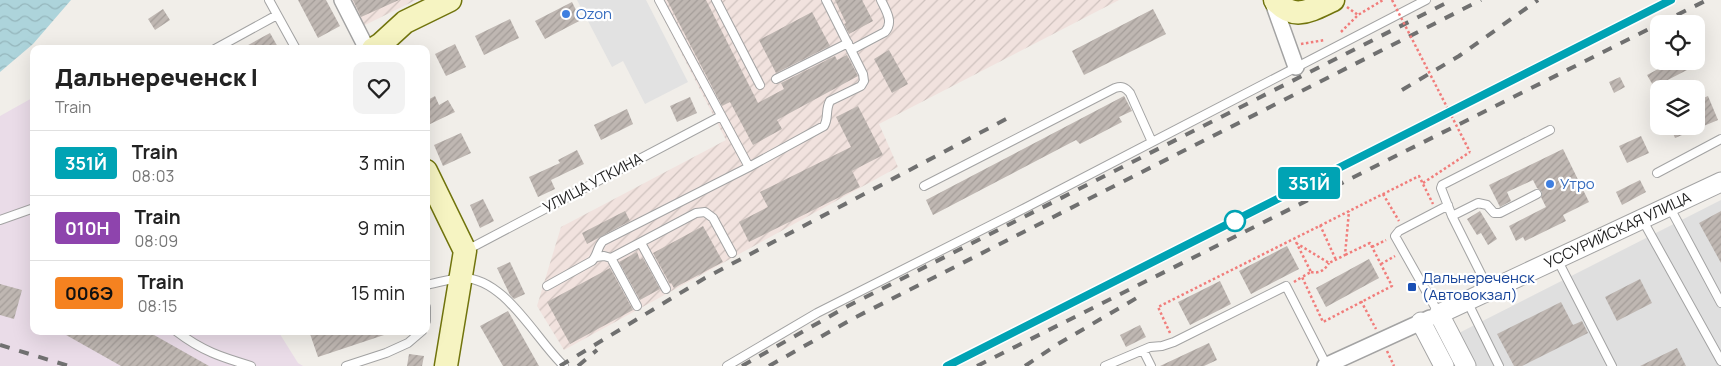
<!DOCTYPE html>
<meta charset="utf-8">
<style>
body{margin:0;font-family:Manrope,sans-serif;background:#f2f2f2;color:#222;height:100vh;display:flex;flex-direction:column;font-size:19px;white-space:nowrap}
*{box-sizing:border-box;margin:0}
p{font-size:16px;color:#767676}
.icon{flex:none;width:28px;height:28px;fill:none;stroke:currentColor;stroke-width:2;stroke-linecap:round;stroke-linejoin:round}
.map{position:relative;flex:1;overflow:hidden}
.panel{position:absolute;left:30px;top:45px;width:400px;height:290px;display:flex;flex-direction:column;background:#fff;border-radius:10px;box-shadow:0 5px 20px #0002}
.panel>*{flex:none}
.badge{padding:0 10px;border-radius:4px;font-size:18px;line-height:32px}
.buttons{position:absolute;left:1650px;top:15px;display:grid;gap:10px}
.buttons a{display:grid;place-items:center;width:55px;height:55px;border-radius:10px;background:#fff;box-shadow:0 5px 20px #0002;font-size:25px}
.map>.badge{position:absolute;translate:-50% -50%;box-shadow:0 0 0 2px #fff}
.round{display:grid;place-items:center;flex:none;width:52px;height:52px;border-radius:10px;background:#f2f2f2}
.head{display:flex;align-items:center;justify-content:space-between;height:85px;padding:0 25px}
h1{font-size:24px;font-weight:800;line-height:38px}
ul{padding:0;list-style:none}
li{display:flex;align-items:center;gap:15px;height:65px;padding:0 25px;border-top:1px solid #e0e0e0}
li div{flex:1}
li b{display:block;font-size:19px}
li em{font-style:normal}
li .badge{min-width:55px;font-weight:700;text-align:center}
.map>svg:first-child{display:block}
.residential{fill:#dfdfdf}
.industrial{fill:#eadce8}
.military{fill:url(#military-furrows)}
.parking{fill:#e2e2e2}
.water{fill:url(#water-waves)}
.building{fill:url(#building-hatch)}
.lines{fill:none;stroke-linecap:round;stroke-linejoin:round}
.service-casing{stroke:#a3a3a3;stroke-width:10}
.minor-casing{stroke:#a3a3a3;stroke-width:18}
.tertiary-casing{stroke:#a3a3a3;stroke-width:21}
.secondary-casing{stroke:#71740d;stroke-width:25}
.path{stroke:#f17d7b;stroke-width:2.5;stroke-dasharray:2.5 2.5;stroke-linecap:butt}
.service{stroke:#fff;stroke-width:8}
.minor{stroke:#fff;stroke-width:15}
.tertiary{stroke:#fff;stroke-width:19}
.secondary{stroke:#f6f4c2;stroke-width:22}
.rail{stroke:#707070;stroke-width:4;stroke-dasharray:10 10;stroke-linecap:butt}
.path-bridge{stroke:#f17d7b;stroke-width:2.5;stroke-dasharray:2.5 2.5;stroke-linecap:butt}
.line-casing{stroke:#fff;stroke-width:11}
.line{stroke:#00a3b4;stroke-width:8}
.shop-dot{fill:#3f7fe0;stroke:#fff;stroke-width:2}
.stop-dot{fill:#fff;stroke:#00a3b4;stroke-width:2.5}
.transit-dot{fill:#1a4fb4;stroke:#fff;stroke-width:2}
.labels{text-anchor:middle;stroke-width:4.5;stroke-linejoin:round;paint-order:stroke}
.shop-label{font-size:15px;fill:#366cbe;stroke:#fff;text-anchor:start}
.street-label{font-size:15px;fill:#222;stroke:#fff}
.transit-label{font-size:15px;fill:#164399;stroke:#fff;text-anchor:start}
</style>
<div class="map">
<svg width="1721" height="366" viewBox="0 0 1721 366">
<defs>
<pattern id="military-furrows" width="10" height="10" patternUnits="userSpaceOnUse" patternTransform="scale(1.25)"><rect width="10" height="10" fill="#f1e2de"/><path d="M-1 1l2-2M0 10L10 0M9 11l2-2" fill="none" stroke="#cec2be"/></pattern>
<pattern id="water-waves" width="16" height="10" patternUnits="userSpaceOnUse" patternTransform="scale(1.25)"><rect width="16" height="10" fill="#add4db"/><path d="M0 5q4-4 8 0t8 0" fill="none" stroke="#95b6bc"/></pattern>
<pattern id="building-hatch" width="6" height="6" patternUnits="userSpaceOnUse" patternTransform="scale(1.25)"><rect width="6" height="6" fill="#bfb7b2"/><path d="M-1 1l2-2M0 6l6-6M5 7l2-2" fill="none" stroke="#a49d99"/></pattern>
</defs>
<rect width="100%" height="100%" fill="#f1eee9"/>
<!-- residential -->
<path class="residential" d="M 1721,200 L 1721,366 L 1473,366 L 1457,334 Z"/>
<!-- industrial -->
<path class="industrial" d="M 34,97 L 34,331 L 278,331 L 298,363 L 303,366 L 0,366 L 0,116 Z"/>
<!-- military -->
<path class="military" d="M 349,0 L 416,0 L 363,26 Z
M 654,0 L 1119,0 L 879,124 L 898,167 L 564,350 L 537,306 L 561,227 L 726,140 Z"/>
<!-- parking -->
<path class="parking" d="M 577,0 L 646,0 L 688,82 L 645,104 L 623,61 L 612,67 Z"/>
<!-- water -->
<path class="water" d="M 0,0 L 71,0 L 33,44 L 0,72 Z"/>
<!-- building -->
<path class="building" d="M 298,0 L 326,0 L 340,26 L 318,38 Z
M 353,0 L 399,0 L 361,17 Z
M 667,0 L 706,0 L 758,103 L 784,89 L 781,83 L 835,56 L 837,60 L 847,55 L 858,76 L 777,120 L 782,129 L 753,145 L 730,102 L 722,106 Z
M 835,0 L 862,0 L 873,21 L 849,34 L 844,24 L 846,23 Z
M 572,2 L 581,20 L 545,39 L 535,21 Z
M 163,9 L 170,20 L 155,30 L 148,19 Z
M 1153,9 L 1166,34 L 1084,75 L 1072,51 Z
M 812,12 L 830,46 L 776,73 L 759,40 Z
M 510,19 L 519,38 L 484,55 L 475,36 Z
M 270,33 L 279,49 L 241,49 Z
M 455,44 L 466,67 L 446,76 L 435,54 Z
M 889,50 L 908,84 L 892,93 L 874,59 Z
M 1673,61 L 1682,61 L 1687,70 L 1654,87 L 1647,75 Z
M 1620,77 L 1625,87 L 1614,93 L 1609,82 Z
M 435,96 L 439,105 L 448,100 L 455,112 L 426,126 L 426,101 Z
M 1124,96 L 1132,111 L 1119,117 L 1122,122 L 1080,144 L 1076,140 L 933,215 L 926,200 Z
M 1708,96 L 1718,120 L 1675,138 L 1670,126 L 1696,126 L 1696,101 Z
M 690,97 L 697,113 L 677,122 L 670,106 Z
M 858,106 L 883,155 L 852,171 L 860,187 L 749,242 L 739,222 L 768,207 L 760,192 L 851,147 L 836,117 Z
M 627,109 L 633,124 L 601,140 L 594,125 Z
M 461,133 L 471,153 L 443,166 L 434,145 Z
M 1641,136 L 1649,153 L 1627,163 L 1619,146 Z
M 1563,149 L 1589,202 L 1563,215 L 1566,221 L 1525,241 L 1523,237 L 1516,241 L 1509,226 L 1546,207 L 1541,197 L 1542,192 L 1537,188 L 1533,180 L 1507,192 L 1511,201 L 1500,207 L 1489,185 Z
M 577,150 L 584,164 L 551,180 L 555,189 L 538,197 L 529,177 L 560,163 L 558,160 Z
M 1640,180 L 1646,192 L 1622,205 L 1616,192 Z
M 483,199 L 494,221 L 480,228 L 470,205 Z
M 625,211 L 630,221 L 587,244 L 582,233 Z
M 1480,211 L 1497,239 L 1488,245 L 1481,233 L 1477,235 L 1467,219 Z
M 1721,211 L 1721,263 L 1699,223 Z
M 703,226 L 723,262 L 674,288 L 671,283 L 670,284 L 653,253 Z
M 1287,246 L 1299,269 L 1251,294 L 1239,271 Z
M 637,252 L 640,260 L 643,258 L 660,289 L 640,300 L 619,262 Z
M 1369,259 L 1379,278 L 1326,307 L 1316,288 Z
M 510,262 L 525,294 L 514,299 L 510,295 L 497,268 Z
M 610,268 L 633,310 L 570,344 L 547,302 Z
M 1640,279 L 1652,303 L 1617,321 L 1605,297 Z
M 1220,281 L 1231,304 L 1190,325 L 1178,302 Z
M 0,284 L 22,290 L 14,319 L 0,315 Z
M 1561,302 L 1573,325 L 1582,321 L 1588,333 L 1522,366 L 1514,366 L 1497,334 Z
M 508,311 L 539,366 L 503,366 L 480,326 Z
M 1140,325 L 1146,337 L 1126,347 L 1120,335 Z
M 59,331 L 147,331 L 209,366 L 121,366 Z
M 309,331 L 389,331 L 390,333 L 318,357 Z
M 1209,343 L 1217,360 L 1204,366 L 1160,366 Z
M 1677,348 L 1686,366 L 1640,366 Z
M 409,354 L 424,356 L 422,366 L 407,366 Z"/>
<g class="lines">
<!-- service casing -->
<g class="service-casing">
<path id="service" d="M 269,0 L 296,49
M 659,0 L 749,167 L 824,126 C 829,118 825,110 830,101 L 861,86 L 864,81 L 863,74 L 826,0
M 716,0 L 760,85
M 215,49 L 277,15
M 851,50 L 885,32 C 894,22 886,11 881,0
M 776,79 L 848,43
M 1657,173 L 1721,139
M 924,186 L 1115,88 C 1122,86 1125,87 1130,93 L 1152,142
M 1669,206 L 1721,303
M 1452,216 L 1478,203 L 1487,205 L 1494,213 L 1500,213 L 1537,194
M 1642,219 L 1721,361
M 0,220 L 34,208
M 641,243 L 666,289
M 467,250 L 721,116
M 596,257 L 604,256 L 611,258 L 637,306
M 611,258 L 696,213 L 705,212 L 713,218 L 732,253
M 1557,259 L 1612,366
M 426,285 C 437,283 449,279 461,278 C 504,276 536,340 564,366
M 547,286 L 592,261 C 598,255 597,247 603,241 L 749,167
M 1489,290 L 1452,216 L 1441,188 L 1442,185 L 1550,130
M 1467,301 L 1499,366
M 426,307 L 426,321
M 1439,314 L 1395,236 L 1399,231 L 1445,207 L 1448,205
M 176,331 C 202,351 221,357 251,366
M 1143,350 L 1151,366
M 346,366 L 386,353 L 408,343 L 422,331
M 727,366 L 817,313 L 1025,208 L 1426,0
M 1105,366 L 1150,347 L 1162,346 L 1174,342 L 1286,286 L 1327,366"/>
</g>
<!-- minor casing -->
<g class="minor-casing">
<path id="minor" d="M 342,0 L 367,49
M 1272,0 L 1296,67
M 1325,366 L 1430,318"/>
</g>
<!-- tertiary casing -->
<g class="tertiary-casing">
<g id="tertiary">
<path d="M 1421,322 L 1444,366"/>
<path id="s1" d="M 1466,366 L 1439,314 L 1721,182"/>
</g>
</g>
<!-- secondary casing -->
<g class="secondary-casing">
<path id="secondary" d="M 1275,0 C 1294,22 1311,10 1333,0
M 373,49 L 381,44 L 405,22 L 450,0
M 426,171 L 465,251 L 446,366"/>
</g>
<!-- path -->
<path class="path" d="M 1347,7 L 1358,15
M 1341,32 L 1358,15 L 1383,0
M 1301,44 L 1325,40
M 1423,183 L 1470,152
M 1383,194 L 1399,221
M 1320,225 L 1336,260
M 1296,242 L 1311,272 L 1302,277
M 1296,243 L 1329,263 L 1345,255 L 1349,211
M 1372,247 L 1386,240
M 1381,264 L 1395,256
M 1311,272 C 1319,274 1325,270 1329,263
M 1294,282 L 1302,277 L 1323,322 L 1392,286 L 1370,243 L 1345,255
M 1361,301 L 1376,329
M 1170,333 L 1158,307 L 1419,176 L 1433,204
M 1387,351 L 1394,366"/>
<!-- service -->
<use href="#service" class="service"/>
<!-- minor -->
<use href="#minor" class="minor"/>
<!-- tertiary -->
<use href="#tertiary" class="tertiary"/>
<!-- secondary -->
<use href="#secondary" class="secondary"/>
<!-- rail -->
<path class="rail" d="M 1659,24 L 1707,0
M 1402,90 L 1459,56 L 1538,0
M 0,345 L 69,366
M 560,366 L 705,278 L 1010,117
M 578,366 L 597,350
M 742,366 L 848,306 L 1452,0
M 769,366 L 854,318 L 1481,0
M 947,366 L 1671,0
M 977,366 L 1659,24
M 1025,366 L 1058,344 L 1140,296"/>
<!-- path-bridge -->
<path class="path-bridge" d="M 1392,0 L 1470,152"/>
</g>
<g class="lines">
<!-- line casing -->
<g class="line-casing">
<path id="line" d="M 947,366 L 1671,0"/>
</g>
<!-- line -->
<use href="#line" class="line"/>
</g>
<!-- markers -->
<g class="shop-dot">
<circle cx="566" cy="14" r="5"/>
<circle cx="1550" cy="184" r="5"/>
</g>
<circle class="stop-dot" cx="1235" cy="221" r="10"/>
<rect class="transit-dot" x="1407" y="282" width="10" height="10" rx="2.5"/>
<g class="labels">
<!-- shop labels -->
<g class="shop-label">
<text x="576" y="19">Ozon</text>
<text x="1560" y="189">Утро</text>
</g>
<!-- street labels -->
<g class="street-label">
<text transform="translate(593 183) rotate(-28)" y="5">УЛИЦА УТКИНА</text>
<text dy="5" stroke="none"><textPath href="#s1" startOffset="256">УССУРИЙСКАЯ УЛИЦА</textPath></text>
</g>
<!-- transit labels -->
<g class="transit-label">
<text x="1422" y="283">Дальнереченск<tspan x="1422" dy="17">(Автовокзал)</tspan></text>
</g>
</g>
</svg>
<div class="buttons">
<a><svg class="icon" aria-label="locate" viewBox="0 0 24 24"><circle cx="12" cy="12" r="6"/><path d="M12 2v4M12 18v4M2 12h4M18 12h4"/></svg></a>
<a><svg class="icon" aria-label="layers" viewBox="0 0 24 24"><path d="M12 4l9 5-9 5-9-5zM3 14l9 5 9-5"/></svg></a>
</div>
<b class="badge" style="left:1309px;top:183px;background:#00a3b4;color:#fff">351Й</b>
<section class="panel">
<div class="head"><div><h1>Дальнереченск I</h1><p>Train</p></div><a class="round"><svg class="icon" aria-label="heart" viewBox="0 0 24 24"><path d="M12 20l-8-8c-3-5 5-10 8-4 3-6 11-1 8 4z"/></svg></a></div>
<ul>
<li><span class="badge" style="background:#00a3b4;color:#fff">351Й</span><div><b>Train</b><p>08:03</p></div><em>3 min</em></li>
<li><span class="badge" style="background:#8e44ad;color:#fff">010Н</span><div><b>Train</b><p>08:09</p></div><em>9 min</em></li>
<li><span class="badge" style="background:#f58220;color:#111">006Э</span><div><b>Train</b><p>08:15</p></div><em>15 min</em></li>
</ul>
</section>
</div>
